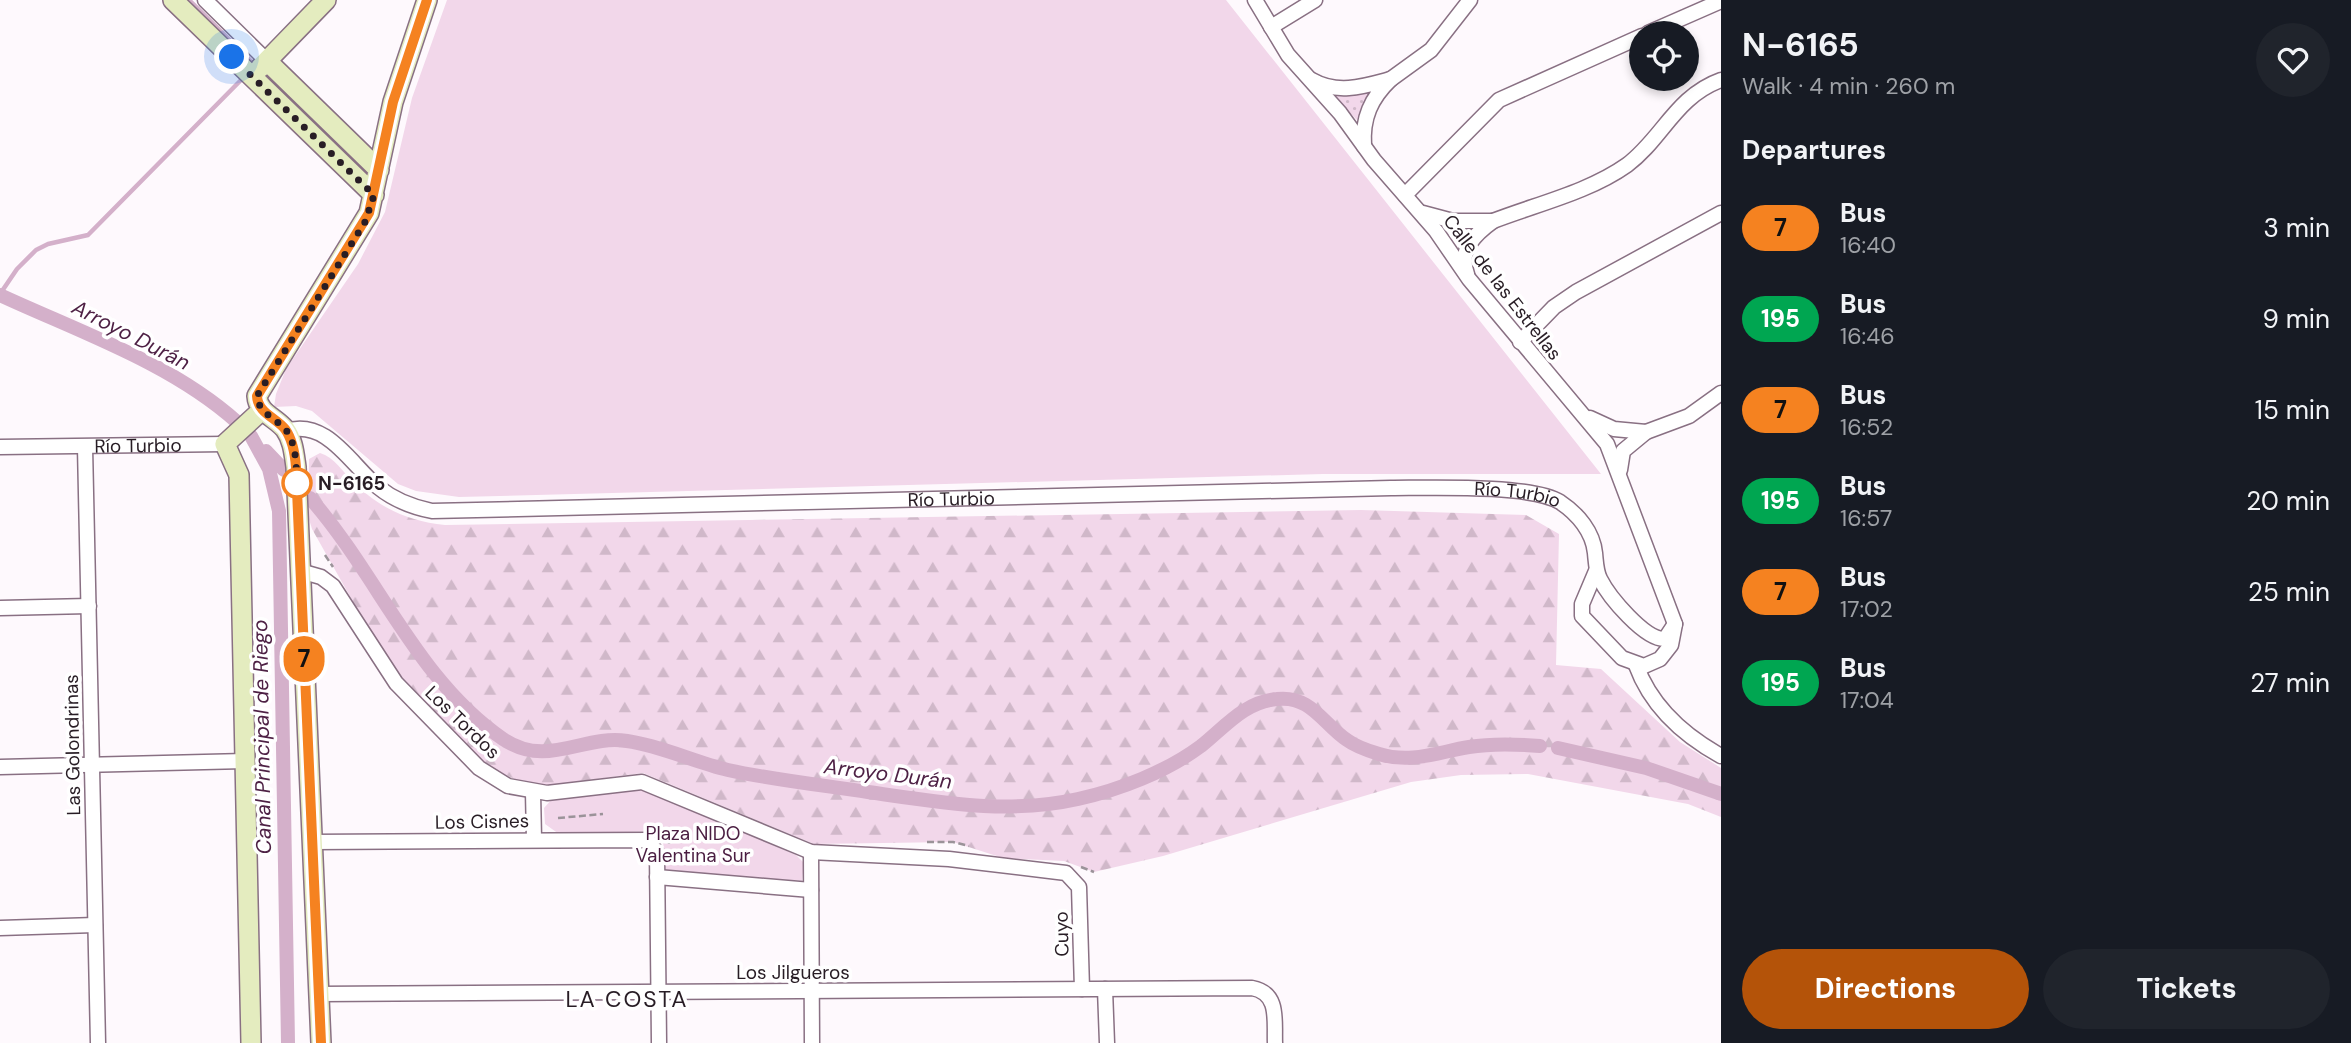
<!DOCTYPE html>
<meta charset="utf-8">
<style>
body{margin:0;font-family:"DM Sans",sans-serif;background:#20242c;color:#f1f3f6;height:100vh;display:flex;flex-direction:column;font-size:26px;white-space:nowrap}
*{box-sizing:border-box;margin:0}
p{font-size:23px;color:#9ea1a6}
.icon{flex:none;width:38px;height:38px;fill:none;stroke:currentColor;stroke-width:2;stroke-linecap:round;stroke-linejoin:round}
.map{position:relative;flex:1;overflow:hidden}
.side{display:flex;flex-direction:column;background:#171b24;width:630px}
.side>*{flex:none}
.badge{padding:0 14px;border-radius:23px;font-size:24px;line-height:46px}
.controls{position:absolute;left:1629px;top:21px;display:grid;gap:14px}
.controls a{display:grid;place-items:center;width:70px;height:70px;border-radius:50%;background:#171b24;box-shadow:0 4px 10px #0003;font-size:35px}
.you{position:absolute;width:35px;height:35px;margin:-18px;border:5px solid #fff;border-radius:50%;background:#1a73e8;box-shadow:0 0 0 10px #1a73e833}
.map>.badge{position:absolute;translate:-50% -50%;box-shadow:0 0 0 4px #fff}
h2{padding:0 21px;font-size:26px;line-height:63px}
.round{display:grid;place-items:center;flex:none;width:74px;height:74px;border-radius:37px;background:#20242c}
.summary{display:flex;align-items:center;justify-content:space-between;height:119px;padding:0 21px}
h1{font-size:33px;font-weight:700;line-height:52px}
.cta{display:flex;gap:14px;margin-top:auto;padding:14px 21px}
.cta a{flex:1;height:80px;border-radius:42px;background:#b45309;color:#fff;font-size:28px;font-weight:700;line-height:80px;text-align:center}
.cta a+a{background:#20242c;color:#f1f3f6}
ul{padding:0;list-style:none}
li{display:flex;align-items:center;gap:21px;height:91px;padding:0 21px}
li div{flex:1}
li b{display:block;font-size:26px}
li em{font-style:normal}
li .badge{min-width:77px;font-weight:700;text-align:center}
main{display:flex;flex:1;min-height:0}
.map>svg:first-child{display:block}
.green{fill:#f2d7ea}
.forest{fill:url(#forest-firs)}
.garden{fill:url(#garden-dots)}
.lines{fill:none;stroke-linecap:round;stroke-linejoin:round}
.stream{stroke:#d4b0ca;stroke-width:4.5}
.canal{stroke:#d4b0ca;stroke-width:14}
.street-casing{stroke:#897083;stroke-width:17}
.secondary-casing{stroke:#897083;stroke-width:22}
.path{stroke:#9b9399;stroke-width:2.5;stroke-dasharray:7 3.5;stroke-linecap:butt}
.street{stroke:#fff;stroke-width:14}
.secondary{stroke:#e4ecbf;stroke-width:19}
.line-casing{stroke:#fff;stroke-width:16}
.line{stroke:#f58220;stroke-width:10}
.walk{stroke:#281d25;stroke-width:7;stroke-dasharray:0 12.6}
.stop-dot{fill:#fff;stroke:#f58220;stroke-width:3.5}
.labels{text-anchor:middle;stroke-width:7;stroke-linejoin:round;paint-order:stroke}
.street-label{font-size:19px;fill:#281d25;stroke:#fff}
.stop-label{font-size:19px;font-weight:bold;fill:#281d25;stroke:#fff;text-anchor:start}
.park-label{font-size:19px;fill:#4a1d41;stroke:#fff}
.water-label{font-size:21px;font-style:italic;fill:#4e2145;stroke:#fff}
.quarter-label{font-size:23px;letter-spacing:2px;fill:#281d25;stroke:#fff}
</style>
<main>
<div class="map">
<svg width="1721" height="1043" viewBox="0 0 1721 1043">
<defs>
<pattern id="forest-firs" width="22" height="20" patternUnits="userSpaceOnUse" patternTransform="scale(1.75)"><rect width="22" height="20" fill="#f2d7ea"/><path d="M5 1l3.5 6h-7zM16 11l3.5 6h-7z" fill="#d0b8c9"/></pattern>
<pattern id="garden-dots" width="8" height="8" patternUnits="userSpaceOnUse" patternTransform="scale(1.75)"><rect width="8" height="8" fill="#f2d7ea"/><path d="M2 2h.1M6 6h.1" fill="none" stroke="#d0b8c9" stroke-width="1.8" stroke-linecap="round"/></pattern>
</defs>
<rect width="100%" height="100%" fill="#fef9fd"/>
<!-- green -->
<path class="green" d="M 447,0 L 1226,0 L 1601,474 L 1323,474 L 459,497 L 416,491 L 398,484 L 312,411 L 296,406 L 274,407 L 276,394 L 286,369 L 358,264 L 385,212 L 412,98 Z
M 630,789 L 651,792 L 796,855 L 804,863 L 802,881 L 666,872 L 662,831 L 559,834 L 545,824 L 544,808 L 552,799 Z"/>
<!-- forest -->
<path class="forest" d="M 320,453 C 334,457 343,472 353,482 C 380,508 407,521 445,525 L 1361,510 L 1526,515 L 1559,534 L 1556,665 L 1601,669 L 1680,742 L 1721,768 L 1721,817 L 1688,804 L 1528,774 L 1461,775 L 1411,782 L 1163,856 L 1094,872 L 1064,861 L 1003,858 L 953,842 L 814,844 L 643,773 L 541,786 L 522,783 L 486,765 L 406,685 L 383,655 L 312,529 L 308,516 L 309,459 Z"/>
<!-- garden -->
<path class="garden" d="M 1376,88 L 1359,122 L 1329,92 Z"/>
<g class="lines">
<!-- stream -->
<path class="stream" d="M 189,0 L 250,60
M 0,294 L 17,269 L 36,250 L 48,244 L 88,235 L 242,79"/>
<!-- canal -->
<path class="canal" d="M 0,295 C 80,332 171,363 237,422
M 251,436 L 269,469 L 279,511 L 288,1043
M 266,451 L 284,470
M 310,498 C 378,575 416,679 503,739 C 548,769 583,734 627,741 C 662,746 694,762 728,770 C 774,780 821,785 868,792 C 939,802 1007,815 1078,799 C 1119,790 1166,772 1201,746 C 1225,727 1244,702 1277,699 C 1311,695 1323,724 1347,740 C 1355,746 1369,751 1379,754 C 1411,764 1438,752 1469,747 C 1493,743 1516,744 1540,746
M 1558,748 L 1646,768 L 1721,794"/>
<!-- street casing -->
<g class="street-casing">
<g id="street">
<path d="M 205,0 L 267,61"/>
<path d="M 1255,0 L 1288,55 L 1340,113 L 1374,160 L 1436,231 L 1469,279 L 1607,444 L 1675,624 L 1671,645 L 1660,659 L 1644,666 L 1622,658 L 1582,616 L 1582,604 L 1596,571"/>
<path d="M 1271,27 L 1315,0"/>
<path d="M 1648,33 L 1721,1"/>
<path d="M 1391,79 L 1431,50 L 1470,0"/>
<path d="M 1312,80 C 1338,95 1365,86 1391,79 C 1371,98 1362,118 1364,146"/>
<path d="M 1405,195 L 1499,100 L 1642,36"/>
<path d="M 1423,213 L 1453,221 L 1493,221 C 1475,234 1458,250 1467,274"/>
<path d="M 1493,221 C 1537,204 1589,192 1627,165 C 1662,139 1676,96 1721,80"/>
<path d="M 1520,342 L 1554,307 L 1576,292 L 1721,213"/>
<path d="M 1590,418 L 1614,429 L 1646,432 L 1623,451 L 1620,470"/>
<path id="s1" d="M 286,431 C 327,418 351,465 378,487 C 394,500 412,507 432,511 L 1391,488 C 1428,488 1531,484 1560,502 C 1578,514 1593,532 1595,553 C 1596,563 1596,571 1600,579 C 1609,597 1645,640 1665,639 L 1675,624"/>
<path d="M 1646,432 L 1689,416 L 1721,393"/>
<path id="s2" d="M 0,447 L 225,444"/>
<path d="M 85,447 L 98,1043"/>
<path d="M 300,571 L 321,577 L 333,586 L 396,683 L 479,768 L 508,786 L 547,793 L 642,782 L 811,852 L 949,859 L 1066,873 L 1079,887 L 1082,989"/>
<path d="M 0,608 L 89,606"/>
<path d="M 1636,665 C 1651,706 1683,735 1721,756"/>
<path d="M 0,767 L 245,761"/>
<path d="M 533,792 L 534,839"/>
<path d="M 312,842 L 648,840 L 657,853 L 659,1043"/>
<path d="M 811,852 L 812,1043"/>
<path d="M 657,877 L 811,890"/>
<path d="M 0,928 L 95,925"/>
<path d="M 1105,989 L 1107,1043"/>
<path d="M 319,994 L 1252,988 C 1280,993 1274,1021 1275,1043"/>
</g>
</g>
<!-- secondary casing -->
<g class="secondary-casing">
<path id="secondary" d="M 173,0 L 374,195
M 267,61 L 379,170
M 260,68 L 326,0
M 251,1043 L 239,475 L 225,444 L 262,410
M 321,1043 L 296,467 C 294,453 293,440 285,429 C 275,417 258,413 257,396 L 369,213 L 393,102 L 427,0"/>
</g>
<!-- path -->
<path class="path" d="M 325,555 L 333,567
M 558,818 L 603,814
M 655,827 L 664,827 L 669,832 L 669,844
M 927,842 L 953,842 L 969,846
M 1081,867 L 1094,872"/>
<!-- street -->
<use href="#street" class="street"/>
<!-- secondary -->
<use href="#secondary" class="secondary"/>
</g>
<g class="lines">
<!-- line casing -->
<g class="line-casing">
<path id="line" d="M 321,1043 L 296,467 C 295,454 293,440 285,429 C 275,417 258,413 257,396 L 369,213 L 393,102 L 427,0"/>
</g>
<!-- line -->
<use href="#line" class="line"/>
<!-- walk -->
<path class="walk" d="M 232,57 L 374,195 L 365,222 L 257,396 C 258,414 279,419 288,433 C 298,450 296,473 297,492 L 297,483"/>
</g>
<!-- markers -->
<circle class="stop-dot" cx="297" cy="483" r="14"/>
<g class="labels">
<!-- street labels -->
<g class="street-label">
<text transform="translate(1503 287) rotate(52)" y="7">Calle de las Estrellas</text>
<text dy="7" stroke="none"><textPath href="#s2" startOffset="138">Río Turbio</textPath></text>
<text dy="7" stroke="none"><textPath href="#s1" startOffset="693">Río Turbio</textPath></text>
<text dy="7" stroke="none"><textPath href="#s1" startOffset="1260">Río Turbio</textPath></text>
<text transform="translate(463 722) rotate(44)" y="7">Los Tordos</text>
<text transform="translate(72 745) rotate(-91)" y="7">Las Golondrinas</text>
<text transform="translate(482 821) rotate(-1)" y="7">Los Cisnes</text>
<text transform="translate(1061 934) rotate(-91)" y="7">Cuyo</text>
<text x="793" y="979">Los Jilgueros</text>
</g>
<!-- stop labels -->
<g class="stop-label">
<text x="318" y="490">N-6165</text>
</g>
<!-- park labels -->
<g class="park-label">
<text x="693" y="840">Plaza NIDO<tspan x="693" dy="22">Valentina Sur</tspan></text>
</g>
<!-- water labels -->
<g class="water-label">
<text transform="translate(131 335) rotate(27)" y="7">Arroyo Durán</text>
<text transform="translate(262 737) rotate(-91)" y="7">Canal Principal de Riego</text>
<text transform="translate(888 774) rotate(7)" y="7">Arroyo Durán</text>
</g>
<!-- quarter labels -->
<g class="quarter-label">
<text x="627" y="1007">LA COSTA</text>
</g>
</g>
</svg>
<div class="controls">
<a><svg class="icon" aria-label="locate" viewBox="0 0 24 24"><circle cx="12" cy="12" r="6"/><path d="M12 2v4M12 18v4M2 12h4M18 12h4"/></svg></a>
</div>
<div class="you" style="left:232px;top:57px"></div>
<b class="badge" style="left:304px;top:659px;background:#f58220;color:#111">7</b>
</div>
<section class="side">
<div class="summary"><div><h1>N-6165</h1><p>Walk · 4 min · 260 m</p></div><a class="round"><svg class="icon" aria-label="heart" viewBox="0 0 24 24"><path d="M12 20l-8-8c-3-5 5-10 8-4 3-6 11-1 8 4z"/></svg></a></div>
<h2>Departures</h2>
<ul>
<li><span class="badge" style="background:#f58220;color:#111">7</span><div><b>Bus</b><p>16:40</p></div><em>3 min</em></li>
<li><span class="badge" style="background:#00a651;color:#fff">195</span><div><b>Bus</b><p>16:46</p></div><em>9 min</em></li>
<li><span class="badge" style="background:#f58220;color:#111">7</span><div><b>Bus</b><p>16:52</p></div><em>15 min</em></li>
<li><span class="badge" style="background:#00a651;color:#fff">195</span><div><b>Bus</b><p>16:57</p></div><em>20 min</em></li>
<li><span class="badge" style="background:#f58220;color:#111">7</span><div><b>Bus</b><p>17:02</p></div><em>25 min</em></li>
<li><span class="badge" style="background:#00a651;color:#fff">195</span><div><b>Bus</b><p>17:04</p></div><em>27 min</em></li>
</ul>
<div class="cta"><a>Directions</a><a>Tickets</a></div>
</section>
</main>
